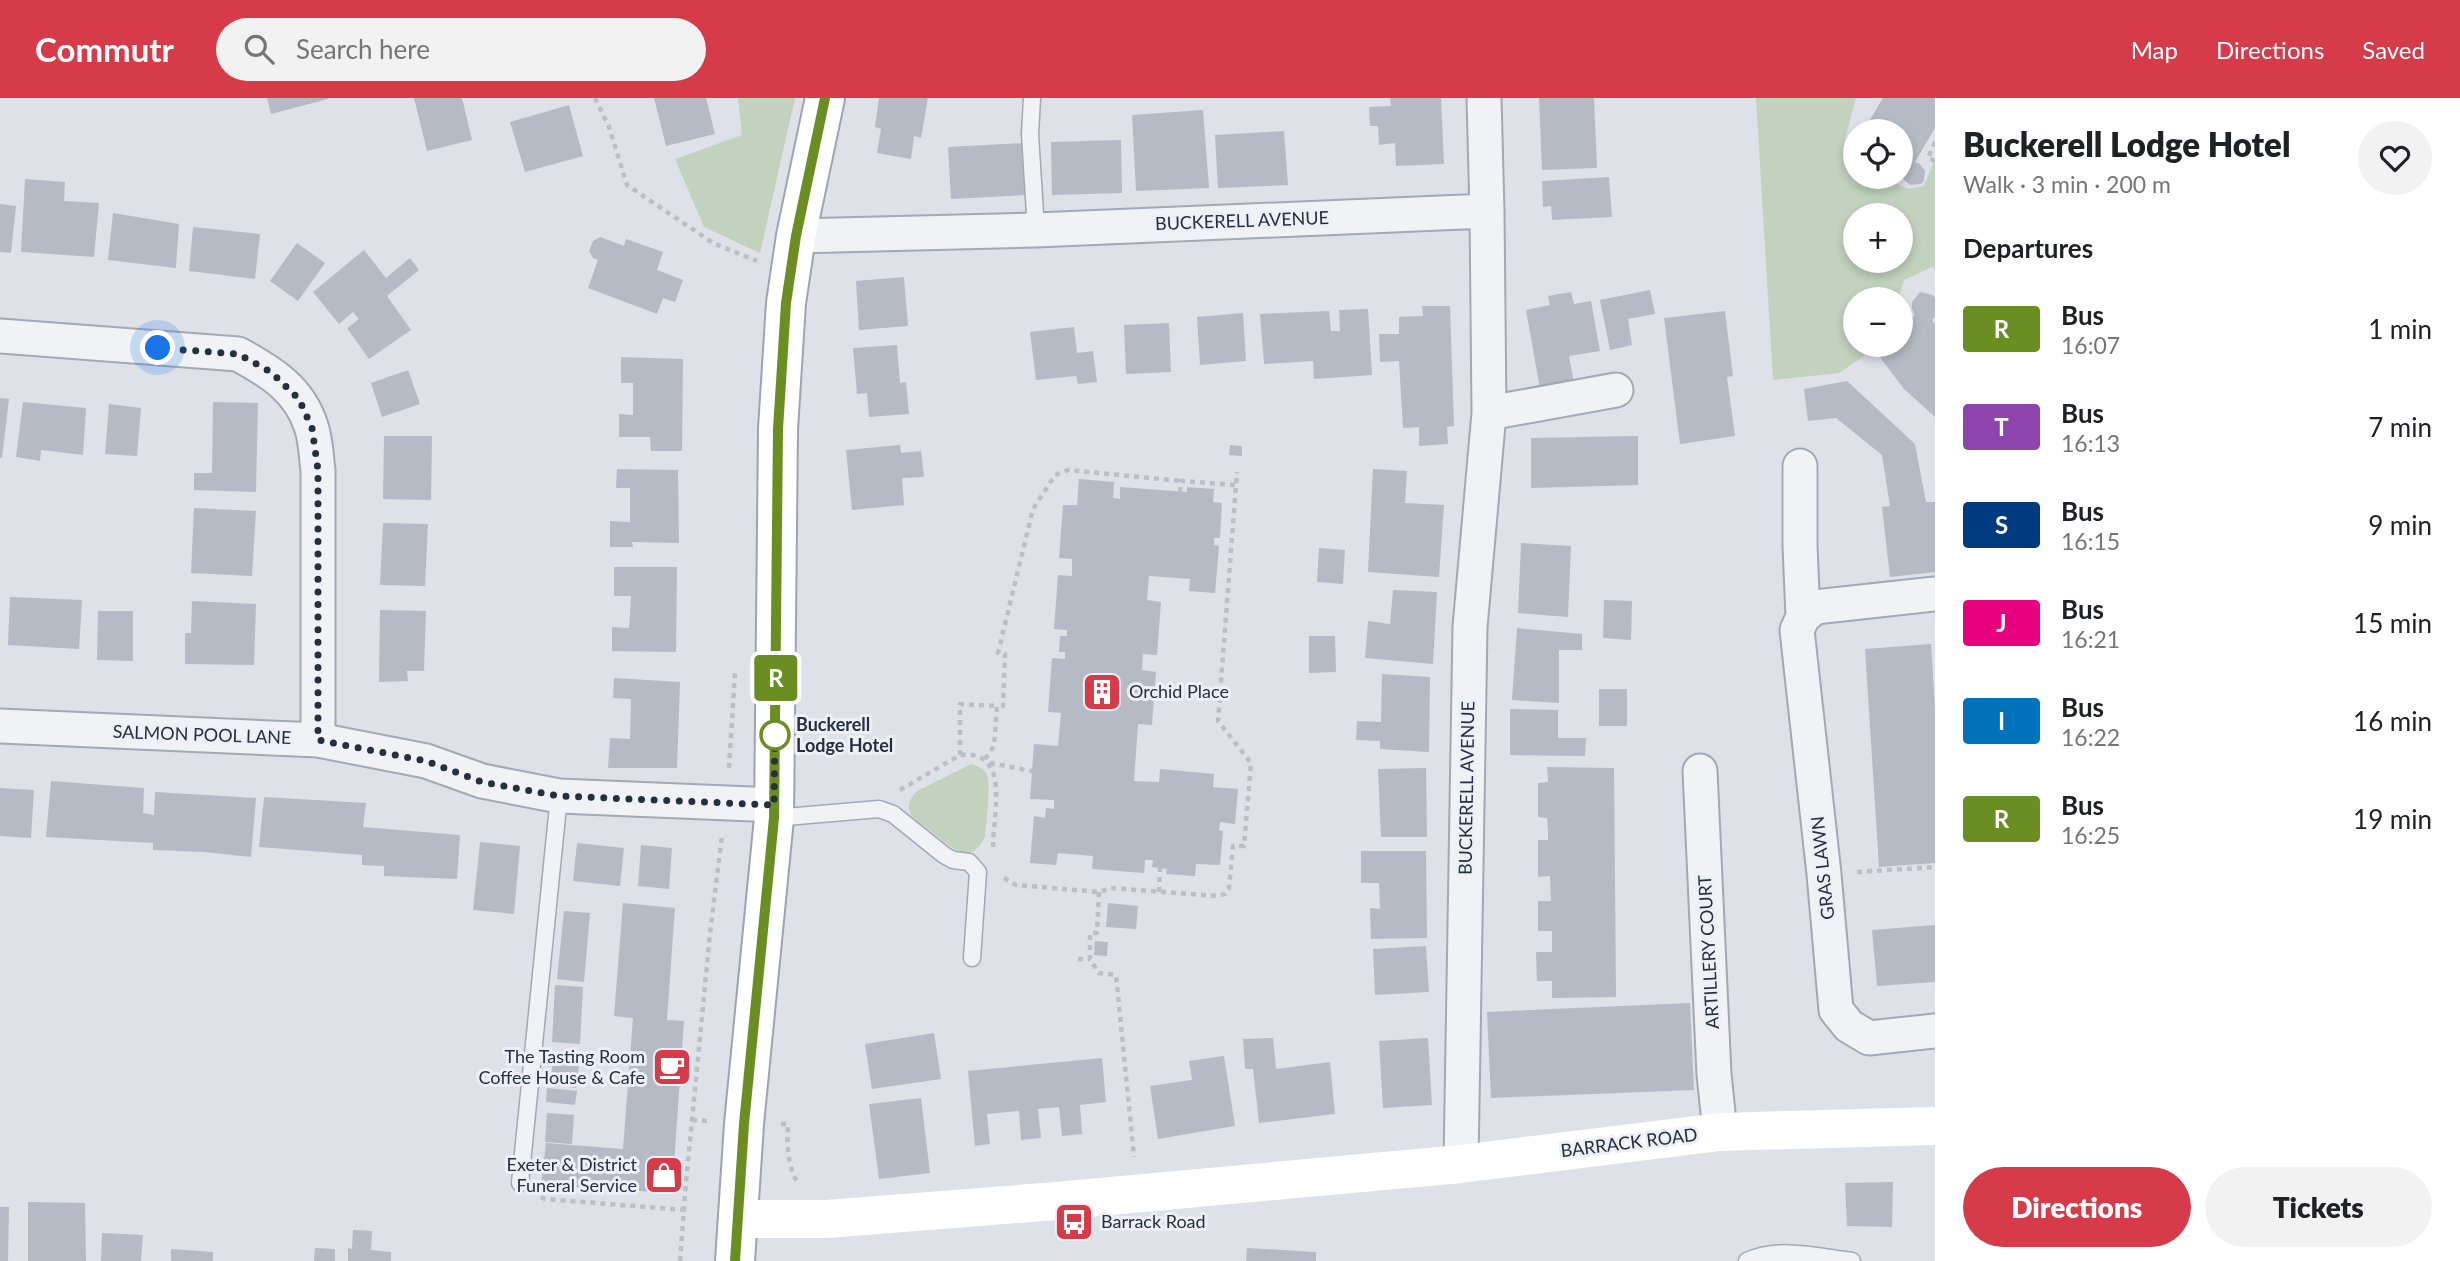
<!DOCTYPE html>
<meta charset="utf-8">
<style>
body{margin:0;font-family:Lato,sans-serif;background:#f2f2f2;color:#202124;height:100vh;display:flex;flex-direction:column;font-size:26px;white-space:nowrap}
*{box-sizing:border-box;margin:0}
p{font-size:23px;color:#757577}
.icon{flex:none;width:38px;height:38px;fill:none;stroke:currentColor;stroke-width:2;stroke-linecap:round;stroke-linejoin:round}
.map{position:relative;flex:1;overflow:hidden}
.sheet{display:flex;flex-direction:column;background:#fff;width:525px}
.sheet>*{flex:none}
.badge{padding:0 14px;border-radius:5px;font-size:24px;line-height:46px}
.controls{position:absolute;left:1843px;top:21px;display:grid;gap:14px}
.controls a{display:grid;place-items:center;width:70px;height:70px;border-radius:50%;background:#fff;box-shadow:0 4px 10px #0003;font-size:35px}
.you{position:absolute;width:35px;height:35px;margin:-18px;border:5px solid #fff;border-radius:50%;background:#1a73e8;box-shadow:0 0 0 10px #1a73e833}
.map>.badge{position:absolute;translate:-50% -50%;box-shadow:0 0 0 4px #fff}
h2{padding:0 28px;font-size:26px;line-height:63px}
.round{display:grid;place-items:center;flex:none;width:74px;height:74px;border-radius:37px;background:#f2f2f2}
.summary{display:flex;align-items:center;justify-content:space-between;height:119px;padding:0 28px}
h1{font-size:33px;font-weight:800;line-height:52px}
.cta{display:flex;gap:14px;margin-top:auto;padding:14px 28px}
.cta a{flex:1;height:80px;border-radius:42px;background:#d53b48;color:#fff;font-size:28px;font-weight:800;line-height:80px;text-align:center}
.cta a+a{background:#f2f2f2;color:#202124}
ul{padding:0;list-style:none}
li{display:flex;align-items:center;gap:21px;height:98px;padding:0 28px}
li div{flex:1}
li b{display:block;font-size:26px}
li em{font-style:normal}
li .badge{min-width:77px;font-weight:700;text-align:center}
header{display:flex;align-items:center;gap:42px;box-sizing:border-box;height:98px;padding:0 35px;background:#d53b48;color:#fff}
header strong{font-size:33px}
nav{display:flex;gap:38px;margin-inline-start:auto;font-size:24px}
.search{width:490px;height:63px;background:#f2f2f2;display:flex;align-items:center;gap:18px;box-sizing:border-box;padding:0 24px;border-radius:38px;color:#757577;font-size:26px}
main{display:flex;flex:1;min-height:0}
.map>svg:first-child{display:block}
.green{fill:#c2d2be;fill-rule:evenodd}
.building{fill:#b5bac5}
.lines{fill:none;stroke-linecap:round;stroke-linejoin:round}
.lane-casing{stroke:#a3a8b2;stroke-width:19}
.street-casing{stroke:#a3a8b2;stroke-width:37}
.primary-casing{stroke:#9ca4b4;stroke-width:42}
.path{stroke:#bbbfc7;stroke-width:4.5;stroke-dasharray:5 5;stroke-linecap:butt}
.lane{stroke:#f0f2f6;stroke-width:16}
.street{stroke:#f0f2f6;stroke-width:33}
.secondary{stroke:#fff;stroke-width:38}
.primary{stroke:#fff;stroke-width:38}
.line-casing{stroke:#fff;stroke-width:16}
.line{stroke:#6b8e23;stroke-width:10}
.walk{stroke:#262e40;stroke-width:7;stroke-dasharray:0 12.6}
.stop-dot{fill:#fff;stroke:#6b8e23;stroke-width:3.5}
.labels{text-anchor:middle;stroke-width:6;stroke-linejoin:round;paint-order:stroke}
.street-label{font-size:18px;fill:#262e40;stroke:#edf0f6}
.poi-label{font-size:18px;fill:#262e40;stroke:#edf0f6;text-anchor:start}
.stop-label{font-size:18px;font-weight:bold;fill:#262e40;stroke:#edf0f6;text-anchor:start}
</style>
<header>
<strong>Commutr</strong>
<div class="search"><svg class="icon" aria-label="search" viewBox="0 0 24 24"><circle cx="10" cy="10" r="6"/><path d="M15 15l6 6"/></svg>Search here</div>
<nav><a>Map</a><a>Directions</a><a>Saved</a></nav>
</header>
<main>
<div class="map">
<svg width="1935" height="1163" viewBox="0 0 1935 1163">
<rect width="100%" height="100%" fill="#dee1e8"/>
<!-- green -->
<path class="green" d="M 738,0 L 795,0 L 760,155 L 704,129 L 675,61 L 742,37 Z
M 1756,0 L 1856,0 L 1844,45 L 1852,64 L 1855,66 L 1855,79 L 1882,79 L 1908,91 L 1924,88 L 1935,61 L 1935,172 L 1932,169 L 1904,182 L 1898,201 L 1855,201 L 1855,225 L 1853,227 L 1855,247 L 1863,247 L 1867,256 L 1839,275 L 1773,282 ZM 1900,117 L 1900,163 L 1855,163 L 1855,117 Z
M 971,666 C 976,668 982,669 986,675 C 992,685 986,724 985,738 C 972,770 950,749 933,735 C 927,730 916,724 911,717 C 906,708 911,699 917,693 Z"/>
<!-- building -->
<path class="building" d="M 267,0 L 328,0 L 328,1 L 271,16 Z
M 414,0 L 462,0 L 472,42 L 427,53 Z
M 654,0 L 706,0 L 715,36 L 666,48 Z
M 879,0 L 928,0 L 921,40 L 914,38 L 911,61 L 877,55 L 881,31 L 875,29 Z
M 1390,0 L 1441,0 L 1444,66 L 1396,68 L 1395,45 L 1379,47 L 1378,28 L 1370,28 L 1369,9 L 1391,8 Z
M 1539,0 L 1594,0 L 1597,70 L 1542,72 Z
M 1883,0 L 1935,0 L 1935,30 L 1915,64 L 1920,66 L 1925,73 L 1924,83 L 1921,86 L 1910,87 L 1900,78 L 1900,33 L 1863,33 Z
M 569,7 L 583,58 L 525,74 L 510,24 Z
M 1203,12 L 1209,90 L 1136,93 L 1132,17 Z
M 1284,33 L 1288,87 L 1218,90 L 1215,37 Z
M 1121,42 L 1122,95 L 1052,97 L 1051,44 Z
M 1024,45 L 1027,97 L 951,101 L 948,49 Z
M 1609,79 L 1612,119 L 1552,122 L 1551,108 L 1543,109 L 1542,83 Z
M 25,81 L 65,84 L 64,103 L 99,105 L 94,159 L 21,154 Z
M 0,106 L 16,108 L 11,155 L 0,154 Z
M 113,115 L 179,126 L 176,170 L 108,162 Z
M 193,129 L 260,136 L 255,181 L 189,173 Z
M 600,139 L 624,148 L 626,141 L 663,154 L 657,172 L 683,182 L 675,204 L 663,200 L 657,216 L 588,190 L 598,162 L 593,160 L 589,153 L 593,143 Z
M 297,145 L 325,165 L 298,203 L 270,183 Z
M 364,152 L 386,180 L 410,160 L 419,172 L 387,198 L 411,232 L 369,261 L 347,230 L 359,221 L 353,214 L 339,226 L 313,194 Z
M 904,179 L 908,228 L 859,232 L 856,183 Z
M 1650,192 L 1655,216 L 1628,221 L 1632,247 L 1610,252 L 1600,202 Z
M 1571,194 L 1574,206 L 1591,203 L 1600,253 L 1569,258 L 1574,285 L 1540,291 L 1526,212 L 1550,207 L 1548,198 Z
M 1920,194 L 1933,197 L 1935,200 L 1935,219 L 1932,222 L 1935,226 L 1935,319 L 1904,291 L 1882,262 L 1874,247 L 1900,247 L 1900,223 L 1915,218 L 1912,210 L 1912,204 Z
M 1422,208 L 1450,208 L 1454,328 L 1447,329 L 1448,346 L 1419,348 L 1419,329 L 1403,330 L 1399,263 L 1380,264 L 1379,236 L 1399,236 L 1399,219 L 1423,218 Z
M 1368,211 L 1372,277 L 1314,281 L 1313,263 L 1264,266 L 1260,216 L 1329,213 L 1331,233 L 1340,233 L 1339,212 Z
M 1725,213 L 1733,278 L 1727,279 L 1735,338 L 1680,346 L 1664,220 Z
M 1243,215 L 1246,263 L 1200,267 L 1197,219 Z
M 1169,225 L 1171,274 L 1126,276 L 1124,227 Z
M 1074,229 L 1077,255 L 1093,253 L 1097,284 L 1078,286 L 1076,278 L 1036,282 L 1030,234 Z
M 897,247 L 900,285 L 906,284 L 909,316 L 869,319 L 867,295 L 857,296 L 853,250 Z
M 621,259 L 683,261 L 682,353 L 651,353 L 650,339 L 619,339 L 619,316 L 633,317 L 633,285 L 621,285 Z
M 408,272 L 420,306 L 382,319 L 371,285 Z
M 1847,283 L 1915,346 L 1926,404 L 1935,404 L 1935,474 L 1890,479 L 1882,409 L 1890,408 L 1882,357 L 1836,320 L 1808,323 L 1804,291 Z
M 0,300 L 9,301 L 2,360 L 0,360 Z
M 23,304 L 86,310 L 83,357 L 41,352 L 40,363 L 16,359 Z
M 213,304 L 258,305 L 256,394 L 194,392 L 194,375 L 212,375 Z
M 109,306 L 141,310 L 137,358 L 105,356 Z
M 384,338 L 432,338 L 431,402 L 383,401 Z
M 1638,338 L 1638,387 L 1531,390 L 1531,340 Z
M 900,347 L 901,355 L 921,353 L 924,379 L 902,380 L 904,407 L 852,412 L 846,352 Z
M 1230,347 L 1242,348 L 1242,358 L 1229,357 Z
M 617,371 L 678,372 L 679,445 L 632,444 L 633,449 L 610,449 L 610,423 L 630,424 L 630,390 L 616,390 Z
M 1373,371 L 1407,373 L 1405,405 L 1444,407 L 1439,479 L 1368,474 Z
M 1079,381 L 1114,384 L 1113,400 L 1120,401 L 1120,389 L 1187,394 L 1187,389 L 1214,391 L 1213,404 L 1222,405 L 1220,440 L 1214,440 L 1214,447 L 1219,448 L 1215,495 L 1189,493 L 1190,481 L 1149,478 L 1147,502 L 1161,504 L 1157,557 L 1143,556 L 1142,572 L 1156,574 L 1152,627 L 1138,626 L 1134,683 L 1159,684 L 1160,671 L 1214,676 L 1213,689 L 1238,691 L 1235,726 L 1220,724 L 1219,732 L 1223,733 L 1220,767 L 1196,766 L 1195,778 L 1166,776 L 1167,771 L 1152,769 L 1153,762 L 1145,762 L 1144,775 L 1092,771 L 1093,758 L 1058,755 L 1056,767 L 1030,765 L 1034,718 L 1045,720 L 1046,710 L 1054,711 L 1054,702 L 1030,701 L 1032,673 L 1034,646 L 1058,648 L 1061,615 L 1048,614 L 1052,560 L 1065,561 L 1065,554 L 1059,554 L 1060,538 L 1067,538 L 1067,532 L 1054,531 L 1058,477 L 1072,478 L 1072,461 L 1059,460 L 1063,407 L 1077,407 Z
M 194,410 L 256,413 L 252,478 L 191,475 Z
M 383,425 L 428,426 L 425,488 L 380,487 Z
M 1521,445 L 1571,448 L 1568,519 L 1518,515 Z
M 1319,450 L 1345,452 L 1343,486 L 1317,484 Z
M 614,469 L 677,469 L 676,554 L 612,553 L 612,529 L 629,530 L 630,516 L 631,498 L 614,498 Z
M 1393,492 L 1437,494 L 1433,566 L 1365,560 L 1368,523 L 1390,526 Z
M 10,499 L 82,502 L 79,551 L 8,547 Z
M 1604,502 L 1632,503 L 1631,542 L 1603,540 Z
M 192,503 L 256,506 L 254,567 L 185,566 L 185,535 L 191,535 Z
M 380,512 L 426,513 L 424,573 L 407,573 L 408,583 L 379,584 Z
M 98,513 L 133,513 L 133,563 L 97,562 Z
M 1517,530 L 1582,536 L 1582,552 L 1559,552 L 1559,605 L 1512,602 Z
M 1309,538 L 1335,538 L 1336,574 L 1309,575 Z
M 1931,546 L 1935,610 L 1935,765 L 1879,769 L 1865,551 Z
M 1382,576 L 1430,579 L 1429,654 L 1380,651 L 1380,643 L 1356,642 L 1357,623 L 1381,624 Z
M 614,580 L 680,584 L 677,670 L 608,670 L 610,640 L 630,641 L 631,601 L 613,600 Z
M 1599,591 L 1627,591 L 1627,628 L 1599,628 Z
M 1510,611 L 1558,612 L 1558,640 L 1586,640 L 1585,658 L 1510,657 Z
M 1547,669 L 1614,670 L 1616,899 L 1552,900 L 1552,883 L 1537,883 L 1536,854 L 1552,854 L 1552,833 L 1538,833 L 1538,803 L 1551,803 L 1550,778 L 1538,779 L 1538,742 L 1548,742 L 1548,734 L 1547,720 L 1538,719 L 1538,685 L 1548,684 Z
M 1426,670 L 1427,739 L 1381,739 L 1378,671 Z
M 51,683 L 144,690 L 143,715 L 154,717 L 155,694 L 256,700 L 251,759 L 204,754 L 153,752 L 153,745 L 46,739 Z
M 0,690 L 34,692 L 31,740 L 0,738 Z
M 264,699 L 366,705 L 363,729 L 460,737 L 457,781 L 384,778 L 384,768 L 362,767 L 362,757 L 259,749 Z
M 480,744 L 520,748 L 514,816 L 473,812 Z
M 577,745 L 624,750 L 620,788 L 573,783 Z
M 641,747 L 672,750 L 669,791 L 638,788 Z
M 1361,753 L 1426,753 L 1427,840 L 1371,841 L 1370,810 L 1380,811 L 1379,785 L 1361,785 Z
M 623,805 L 675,810 L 667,922 L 684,923 L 672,1095 L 541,1087 L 546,1045 L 623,1051 L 633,920 L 614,918 Z
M 1108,805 L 1138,808 L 1136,831 L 1106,829 Z
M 564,813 L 590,815 L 584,884 L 557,881 Z
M 1935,827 L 1935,884 L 1877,888 L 1872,832 Z
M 1095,843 L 1108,844 L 1107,858 L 1094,857 Z
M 1426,848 L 1429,894 L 1375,897 L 1373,851 Z
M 555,887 L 583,889 L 580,946 L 552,944 Z
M 1690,905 L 1694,992 L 1491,1000 L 1487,914 Z
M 934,935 L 941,981 L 872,991 L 865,946 Z
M 1273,940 L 1276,971 L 1330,964 L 1335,1016 L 1259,1025 L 1253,971 L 1245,971 L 1243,941 Z
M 1428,940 L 1432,1007 L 1383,1010 L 1379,943 Z
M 554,956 L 580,959 L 576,990 L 550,986 Z
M 1224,958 L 1235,1028 L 1158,1041 L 1150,988 L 1192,982 L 1189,963 Z
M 1102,960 L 1106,1004 L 1080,1007 L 1082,1036 L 1062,1038 L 1059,1009 L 1038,1011 L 1041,1040 L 1021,1042 L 1019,1013 L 987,1016 L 990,1046 L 975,1048 L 968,973 Z
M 547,990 L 577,993 L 575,1007 L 546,1004 Z
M 921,1000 L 930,1075 L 879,1081 L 869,1006 Z
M 547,1015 L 574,1017 L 572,1046 L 545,1044 Z
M 1893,1084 L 1892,1129 L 1847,1128 L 1845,1085 Z
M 28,1104 L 85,1105 L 86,1163 L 28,1163 Z
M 0,1109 L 9,1109 L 8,1163 L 0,1163 Z
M 353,1132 L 372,1133 L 371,1152 L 391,1154 L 391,1163 L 348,1163 L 348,1150 L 352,1151 Z
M 102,1135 L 143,1137 L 141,1163 L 101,1163 Z
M 315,1150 L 335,1151 L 335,1163 L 314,1163 Z
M 1247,1150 L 1316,1154 L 1316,1163 L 1246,1163 Z
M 171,1151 L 213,1154 L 213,1163 L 171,1163 Z"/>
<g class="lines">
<!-- lane casing -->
<g class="lane-casing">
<path id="lane" d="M 1032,0 L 1030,36 L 1036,132
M 774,720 L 879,711 L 893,716 L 944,757 L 953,762 L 969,764 L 978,774 L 972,860
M 520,1085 L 559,698
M 1747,1163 C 1778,1148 1819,1159 1852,1163"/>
</g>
<!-- street casing -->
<g class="street-casing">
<path id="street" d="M 1484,0 L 1487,113
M 796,138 L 1036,132 L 1487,113 L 1489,315 L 1470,529 L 1461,1066
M 0,238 L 238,256 C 271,274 299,291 311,328 C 316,342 316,358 318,372 L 318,642
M 1489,315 L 1616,292
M 1800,368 L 1800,448 L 1803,519 L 1797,532 L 1824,776 L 1836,912 L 1849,928 L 1869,940 L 1935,933
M 1803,519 L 1815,509 L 1935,496
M 0,628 L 318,642 L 426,663 L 482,683 L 559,698 L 774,707
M 1700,673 L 1714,976 L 1720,1034"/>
</g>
<!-- primary casing -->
<g class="primary-casing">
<path id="primary" d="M 735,1163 L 744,1026 L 774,720 L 778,331 L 786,205 L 796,138 L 825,0"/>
</g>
<!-- path -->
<path class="path" d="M 595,0 L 609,29 L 627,87 L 713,145 L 757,163
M 1935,44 L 1928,60 L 1935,63
M 1180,394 L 1181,383 L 1236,387
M 960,657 L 960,606 L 997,608
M 985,661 L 994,648 L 997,608 L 1003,608 L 1005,556 L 998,555 L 1033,411 L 1055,377 L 1068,372 L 1181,383
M 990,665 L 1032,673
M 729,670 L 735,574
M 900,692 L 960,657 C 1010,651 994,714 993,746 L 994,752
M 1857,774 L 1935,769
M 1004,780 L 1016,787 L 1099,794 L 1111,790 L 1217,798 L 1225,796 L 1229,790 L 1233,748 L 1244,748 L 1251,665 L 1218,623 L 1237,374
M 1099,794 L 1097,835 L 1090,835 L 1090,861 L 1099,875 L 1116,877 L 1134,1059
M 1159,794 L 1160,770
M 1078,861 L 1090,861
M 692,1022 L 709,1023
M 781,1026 L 788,1026 C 787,1049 787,1066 798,1086
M 541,1099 L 545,1101 L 685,1112
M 680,1163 L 686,1085 L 710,835 L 722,738"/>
<!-- lane -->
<use href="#lane" class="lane"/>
<!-- street -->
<use href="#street" class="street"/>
<!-- secondary -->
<path class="secondary" d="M 738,1121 L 827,1121 L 1056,1103 L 1461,1066 L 1720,1034 L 1935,1028"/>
<!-- primary -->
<use href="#primary" class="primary"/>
</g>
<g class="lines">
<!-- line casing -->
<g class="line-casing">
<path id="line" d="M 735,1163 L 744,1026 L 774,720 L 778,331 L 786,205 L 796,138 L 825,0"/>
</g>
<!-- line -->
<use href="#line" class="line"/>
<!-- walk -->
<path class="walk" d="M 158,250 L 238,256 L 271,274 L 299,301 L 312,330 L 318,372 L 318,642 L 426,663 L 482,684 L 559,698 L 774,707 L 775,626 L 775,637"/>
</g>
<!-- icons -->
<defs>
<g id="building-square" transform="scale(2.0125)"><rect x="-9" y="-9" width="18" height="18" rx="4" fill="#d53b48" stroke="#edf0f6"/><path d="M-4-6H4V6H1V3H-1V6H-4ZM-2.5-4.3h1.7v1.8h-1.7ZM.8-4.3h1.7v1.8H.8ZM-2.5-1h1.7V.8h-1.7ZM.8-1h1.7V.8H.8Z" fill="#fff"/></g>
<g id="cafe-square" transform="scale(2.0125)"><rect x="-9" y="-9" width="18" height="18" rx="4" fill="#d53b48" stroke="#edf0f6"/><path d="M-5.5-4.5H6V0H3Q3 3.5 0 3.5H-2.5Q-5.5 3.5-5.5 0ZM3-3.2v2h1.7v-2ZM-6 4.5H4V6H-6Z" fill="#fff"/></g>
<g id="shop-square" transform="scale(2.0125)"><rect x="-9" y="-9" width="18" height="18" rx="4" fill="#d53b48" stroke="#edf0f6"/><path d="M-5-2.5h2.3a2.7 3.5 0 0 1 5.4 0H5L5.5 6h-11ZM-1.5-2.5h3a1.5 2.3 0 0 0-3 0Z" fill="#fff"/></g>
<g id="bus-square" transform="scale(2.0125)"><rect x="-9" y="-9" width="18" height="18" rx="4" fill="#d53b48" stroke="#edf0f6"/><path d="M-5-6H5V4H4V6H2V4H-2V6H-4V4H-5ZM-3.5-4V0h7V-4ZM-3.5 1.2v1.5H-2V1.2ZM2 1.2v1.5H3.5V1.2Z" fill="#fff"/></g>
</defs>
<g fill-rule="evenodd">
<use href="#building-square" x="1102" y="594"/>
<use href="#cafe-square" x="672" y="969"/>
<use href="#shop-square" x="664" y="1077"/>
<use href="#bus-square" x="1074" y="1124"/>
</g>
<!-- markers -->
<circle class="stop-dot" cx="775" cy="637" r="14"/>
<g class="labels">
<!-- street labels -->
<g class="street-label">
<text transform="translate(1242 123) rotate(-2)" y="6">BUCKERELL AVENUE</text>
<text transform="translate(202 637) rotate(2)" y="6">SALMON POOL LANE</text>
<text transform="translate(1467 690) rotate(-89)" y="6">BUCKERELL AVENUE</text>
<text transform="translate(1823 770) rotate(-96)" y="6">GRAS LAWN</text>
<text transform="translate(1709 854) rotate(-93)" y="6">ARTILLERY COURT</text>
<text transform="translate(1629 1045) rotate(-7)" y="6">BARRACK ROAD</text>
</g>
<!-- poi labels -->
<g class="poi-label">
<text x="1129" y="600">Orchid Place</text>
<text x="645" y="965" text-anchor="end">The Tasting Room<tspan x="645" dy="21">Coffee House &amp; Cafe</tspan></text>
<text x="637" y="1073" text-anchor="end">Exeter &amp; District<tspan x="637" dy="21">Funeral Service</tspan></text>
<text x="1101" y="1130">Barrack Road</text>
</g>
<!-- stop labels -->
<g class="stop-label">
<text x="796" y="633">Buckerell<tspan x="796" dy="21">Lodge Hotel</tspan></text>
</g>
</g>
</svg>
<div class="controls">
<a><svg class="icon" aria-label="locate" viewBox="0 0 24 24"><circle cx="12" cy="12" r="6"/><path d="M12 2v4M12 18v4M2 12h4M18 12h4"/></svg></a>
<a>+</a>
<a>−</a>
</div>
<div class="you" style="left:158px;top:250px"></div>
<b class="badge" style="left:776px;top:580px;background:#6b8e23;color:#fff">R</b>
</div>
<section class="sheet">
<div class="summary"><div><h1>Buckerell Lodge Hotel</h1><p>Walk · 3 min · 200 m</p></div><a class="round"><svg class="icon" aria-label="heart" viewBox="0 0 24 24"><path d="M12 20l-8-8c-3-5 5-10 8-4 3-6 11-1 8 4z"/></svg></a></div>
<h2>Departures</h2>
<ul>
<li><span class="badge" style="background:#6b8e23;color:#fff">R</span><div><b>Bus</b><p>16:07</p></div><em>1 min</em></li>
<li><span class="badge" style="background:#8e44ad;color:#fff">T</span><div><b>Bus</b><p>16:13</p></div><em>7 min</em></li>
<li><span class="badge" style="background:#003b80;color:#fff">S</span><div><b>Bus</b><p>16:15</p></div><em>9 min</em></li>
<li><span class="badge" style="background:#e6007e;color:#fff">J</span><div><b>Bus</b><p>16:21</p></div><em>15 min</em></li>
<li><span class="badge" style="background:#0072bc;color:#fff">I</span><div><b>Bus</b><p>16:22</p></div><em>16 min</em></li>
<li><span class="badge" style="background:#6b8e23;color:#fff">R</span><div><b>Bus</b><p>16:25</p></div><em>19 min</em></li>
</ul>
<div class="cta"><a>Directions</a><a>Tickets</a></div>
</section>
</main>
